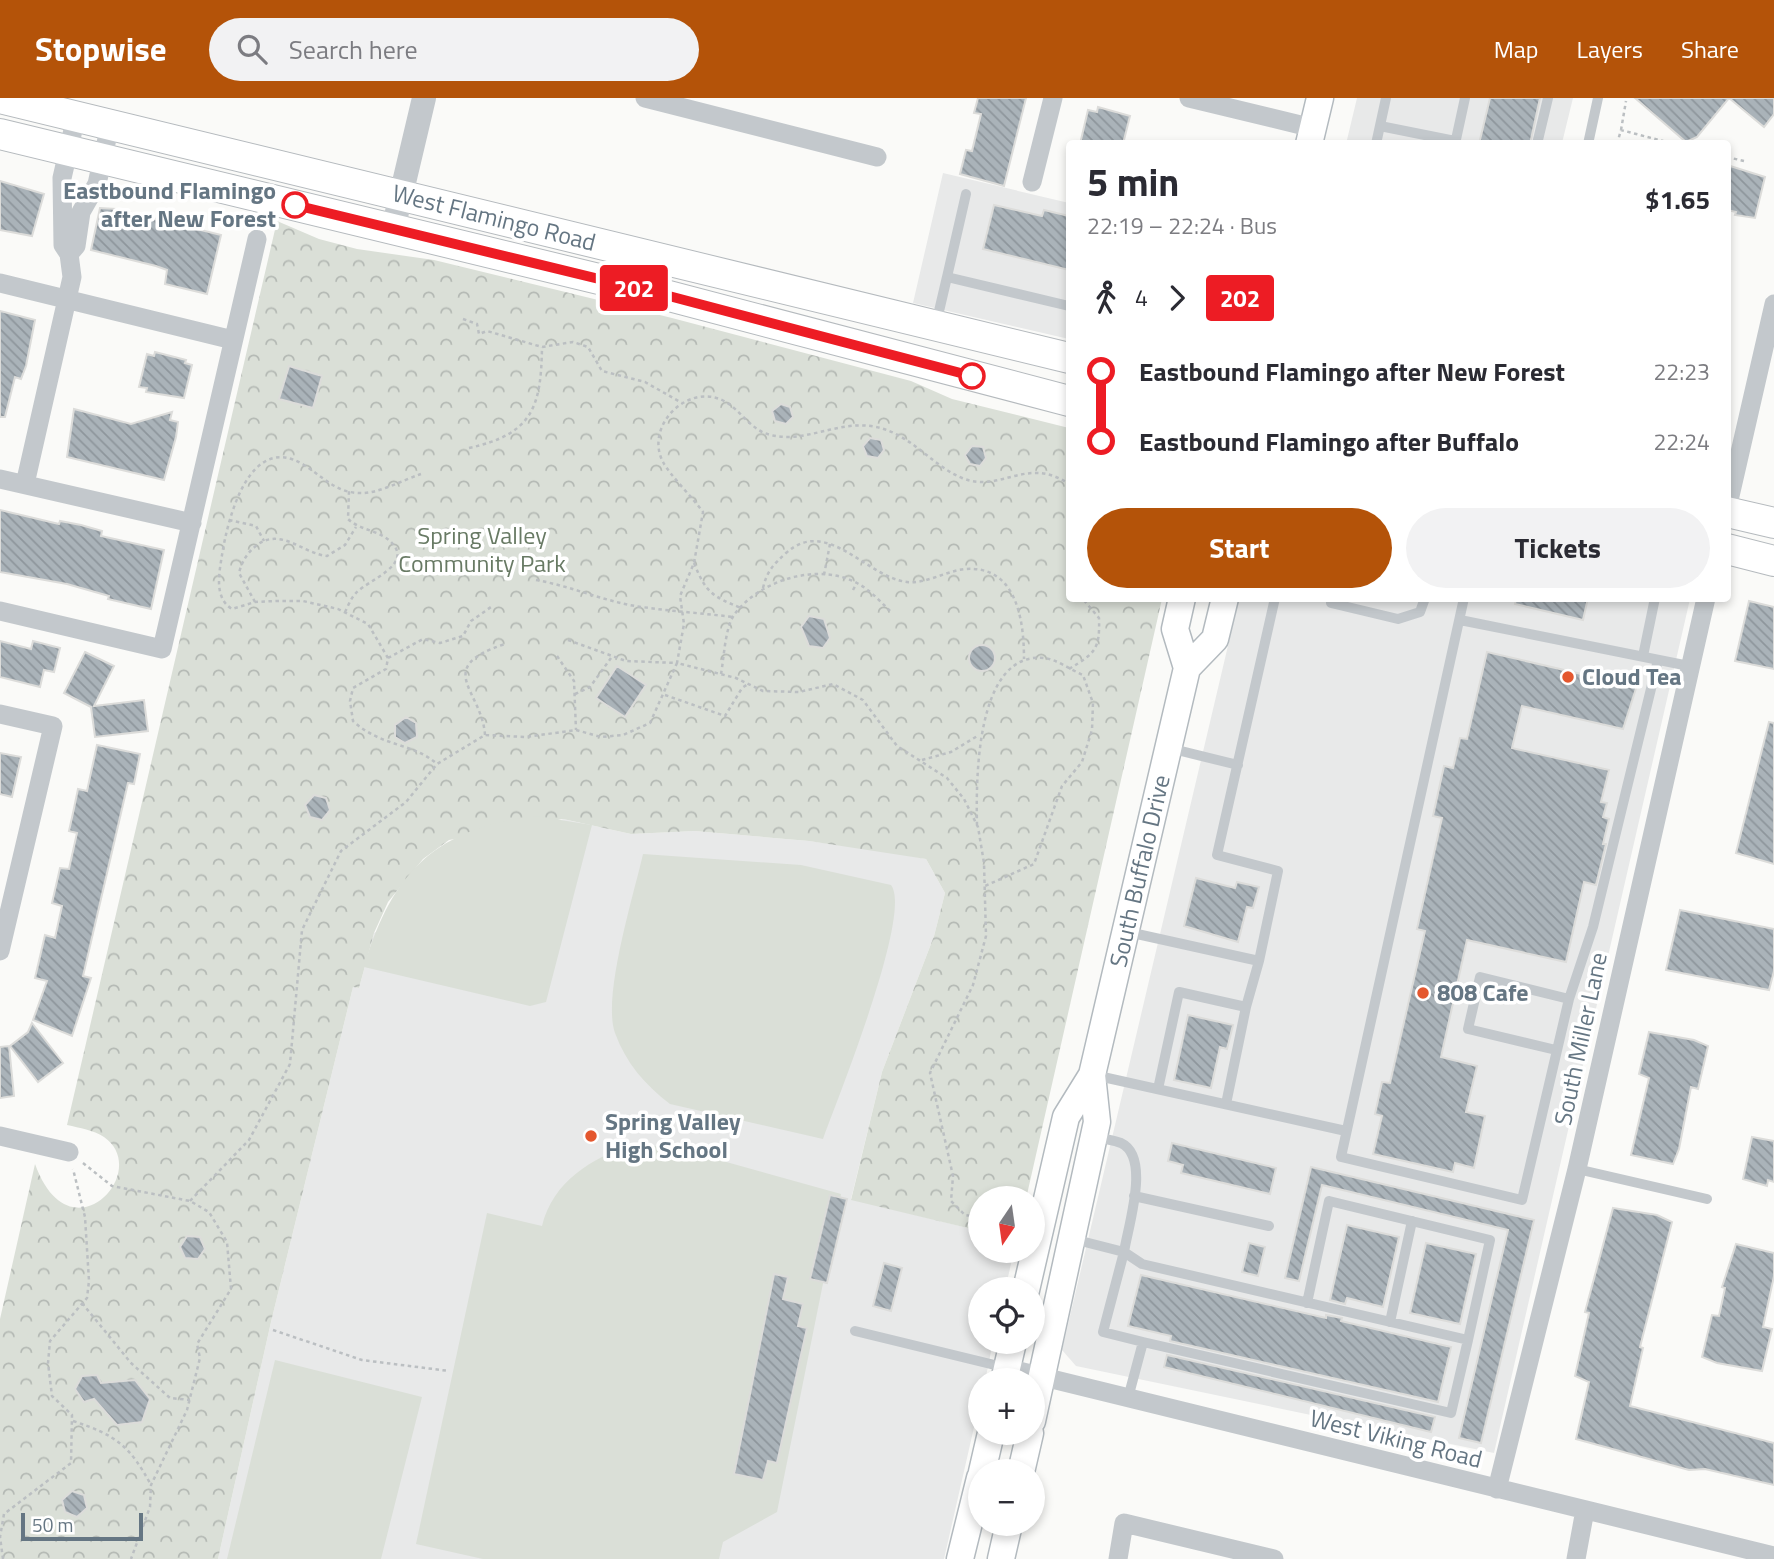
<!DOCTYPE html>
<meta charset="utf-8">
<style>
body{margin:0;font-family:"Titillium Web",sans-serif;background:#f2f2f3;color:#2b2b33;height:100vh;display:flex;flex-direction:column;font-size:26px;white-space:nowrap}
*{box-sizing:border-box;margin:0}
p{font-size:23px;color:#7c7c81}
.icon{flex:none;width:38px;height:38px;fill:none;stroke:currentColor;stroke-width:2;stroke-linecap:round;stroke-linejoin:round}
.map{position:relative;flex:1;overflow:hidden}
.panel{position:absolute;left:1066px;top:42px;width:665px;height:462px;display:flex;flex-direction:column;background:#fff;border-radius:7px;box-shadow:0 4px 10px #0003}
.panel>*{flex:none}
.badge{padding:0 14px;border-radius:5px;font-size:24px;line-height:46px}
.needle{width:46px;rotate:193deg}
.controls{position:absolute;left:968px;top:1088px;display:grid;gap:14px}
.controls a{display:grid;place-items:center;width:77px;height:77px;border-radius:50%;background:#fff;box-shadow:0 4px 10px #0003;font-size:35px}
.scale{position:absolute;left:21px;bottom:18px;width:122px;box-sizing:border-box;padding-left:7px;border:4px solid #657683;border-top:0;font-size:19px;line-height:24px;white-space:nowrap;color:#657683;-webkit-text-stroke:5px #fff;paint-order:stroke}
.map>.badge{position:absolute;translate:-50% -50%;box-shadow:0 0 0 4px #fff}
.legs{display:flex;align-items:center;gap:10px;height:77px;padding:0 21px;font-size:23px}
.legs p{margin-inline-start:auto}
.headline{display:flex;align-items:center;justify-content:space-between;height:119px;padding:0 21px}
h1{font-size:38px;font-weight:700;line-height:52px}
.action{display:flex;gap:14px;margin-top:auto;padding:14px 21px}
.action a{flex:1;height:80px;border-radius:42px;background:#b45309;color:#fff;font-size:28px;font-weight:700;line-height:80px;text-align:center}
.action a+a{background:#f2f2f3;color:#2b2b33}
ul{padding:0 21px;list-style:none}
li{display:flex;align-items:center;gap:24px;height:70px;font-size:26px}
li i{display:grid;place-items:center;width:10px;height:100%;margin:0 9px;background:currentColor}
li i::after{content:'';width:18px;height:18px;margin:-9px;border:5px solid;border-radius:50%;background:#fff}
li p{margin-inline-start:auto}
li:first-child i{background:linear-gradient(#0000 50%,currentColor 0)}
li:last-child i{background:linear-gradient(currentColor 50%,#0000 0)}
header{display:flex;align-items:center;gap:42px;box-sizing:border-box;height:98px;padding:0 35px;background:#b45309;color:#fff}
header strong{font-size:33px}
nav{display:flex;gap:38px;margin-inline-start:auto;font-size:24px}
.search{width:490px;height:63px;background:#f2f2f3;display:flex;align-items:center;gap:18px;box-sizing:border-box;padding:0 24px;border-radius:38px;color:#7c7c81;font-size:26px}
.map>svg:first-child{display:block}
.built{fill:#e8e9e9}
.park{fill:url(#park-crowns)}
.garden{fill:#dadfd7}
.building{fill:url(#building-back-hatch);stroke:#dcdcda;stroke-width:2}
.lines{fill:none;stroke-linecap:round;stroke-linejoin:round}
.secondary-casing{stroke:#b3babf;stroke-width:29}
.primary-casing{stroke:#b5babe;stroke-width:32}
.path{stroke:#bbbfc2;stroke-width:2.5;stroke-dasharray:3.5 3.5;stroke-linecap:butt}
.service{stroke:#c3c8cc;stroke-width:10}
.minor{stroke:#c3c8cc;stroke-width:19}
.tertiary{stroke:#c3c8cc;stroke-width:24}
.secondary{stroke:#fff;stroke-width:26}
.primary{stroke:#fff;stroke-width:30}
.line-1-casing{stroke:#fff;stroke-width:16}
.line-1{stroke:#ed1c24;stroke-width:10}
.stop-1-dot{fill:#fff;stroke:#ed1c24;stroke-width:3.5}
.poi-dot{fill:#e4572e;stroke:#fff;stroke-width:2.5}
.labels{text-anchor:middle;stroke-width:7;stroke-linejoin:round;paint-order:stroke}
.stop-label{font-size:24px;font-weight:bold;fill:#657683;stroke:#fff;text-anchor:end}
.street-label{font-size:24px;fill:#657683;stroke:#fff}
.park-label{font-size:24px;fill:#687a64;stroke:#fff}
.poi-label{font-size:24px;font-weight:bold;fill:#657683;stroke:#fff;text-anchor:start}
</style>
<header>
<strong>Stopwise</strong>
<div class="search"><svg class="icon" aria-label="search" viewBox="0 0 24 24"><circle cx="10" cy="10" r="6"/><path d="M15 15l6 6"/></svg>Search here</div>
<nav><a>Map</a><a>Layers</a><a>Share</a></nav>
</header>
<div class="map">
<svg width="1774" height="1461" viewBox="0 0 1774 1461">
<defs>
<pattern id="park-crowns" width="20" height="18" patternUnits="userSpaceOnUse" patternTransform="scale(1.75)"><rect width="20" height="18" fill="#dadfd7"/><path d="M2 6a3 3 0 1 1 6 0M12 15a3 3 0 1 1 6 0" fill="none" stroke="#b4b9b4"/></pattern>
<pattern id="building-back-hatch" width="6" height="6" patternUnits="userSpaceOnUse" patternTransform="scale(1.75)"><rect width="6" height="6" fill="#aab3b9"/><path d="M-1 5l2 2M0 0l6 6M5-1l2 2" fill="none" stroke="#8e969c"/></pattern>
</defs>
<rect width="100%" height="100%" fill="#fafaf8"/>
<!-- built -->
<path class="built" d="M 1357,0 L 1573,0 L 1562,45 L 1346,46 Z
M 943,75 L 1069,105 L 1069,241 L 913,205 Z
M 1239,501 L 1690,501 L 1494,1355 L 1076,1268 L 1062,1252 Z
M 563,721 L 631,736 L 695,733 L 809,743 L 891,754 L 926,761 L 945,795 L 934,838 L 882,974 L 851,1101 L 980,1133 L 980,1153 L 1014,1153 L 1005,1192 L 980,1192 L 980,1244 L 993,1244 L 985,1283 L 980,1283 L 980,1303 L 944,1461 L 218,1461 L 271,1224 L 353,889 L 359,890 L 374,835 Z"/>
<!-- park -->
<path class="park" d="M 277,123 L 319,141 L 357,151 L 434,162 L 672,220 L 911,283 L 952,301 L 1069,330 L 1069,500 L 1162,501 L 1026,1101 L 980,1101 L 980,1133 L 851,1102 L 882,974 L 934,838 L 945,795 L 926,761 L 809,743 L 695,733 L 631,736 L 563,721 L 449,742 L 423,761 L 388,804 L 374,835 L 359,890 L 353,889 L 271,1224 L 218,1461 L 0,1461 L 0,1221 L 35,1066 C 70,1163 153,1073 104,1039 C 93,1032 80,1030 67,1027 Z"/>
<!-- garden -->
<path class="garden" d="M 535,718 L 592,727 L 546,904 L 530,908 L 364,869 C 392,774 436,730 535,718 Z
M 643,756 L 801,767 L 891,787 C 913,815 837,1002 823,1041 L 670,1006 C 645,987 626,965 615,935 C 602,899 634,796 643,756 Z
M 633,1046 L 676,1050 L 841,1096 L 777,1414 L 723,1444 L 719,1461 L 483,1461 L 416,1446 L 487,1115 L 542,1128 C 553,1083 592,1060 633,1046 Z
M 275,1262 L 422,1299 L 381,1461 L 227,1461 Z"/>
<!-- building -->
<path class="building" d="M 978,0 L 1026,0 L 1004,88 L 960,76 L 966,52 L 972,53 L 981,16 L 974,15 Z
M 1490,0 L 1540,0 L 1530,46 L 1479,46 Z
M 1635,0 L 1774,0 L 1774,16 L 1764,29 L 1729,0 L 1697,39 L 1686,44 Z
M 1098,9 L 1130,18 L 1123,46 L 1080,46 L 1088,12 L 1097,14 Z
M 1727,67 L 1765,79 L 1755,120 L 1735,117 L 1736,114 L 1727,112 Z
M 0,83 L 44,96 L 32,138 L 0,132 Z
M 994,107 L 1042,118 L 1044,112 L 1069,118 L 1069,172 L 983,151 Z
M 100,110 L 116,111 L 221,137 L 207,196 L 165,186 L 167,172 L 156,168 L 91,152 Z
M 0,213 L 35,222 L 26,268 L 21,281 L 15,279 L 5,319 L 0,319 Z
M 155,254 L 186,262 L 185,265 L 192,267 L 184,300 L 146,294 L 147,290 L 139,289 L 147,256 L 154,258 Z
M 289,268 L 322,278 L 313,310 L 279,301 Z
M 781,306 L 790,309 L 793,319 L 786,326 L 775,323 L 772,313 Z
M 74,311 L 131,326 L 172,314 L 170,322 L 178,324 L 176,339 L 164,382 L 67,359 Z
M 870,340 L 881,342 L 884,352 L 878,360 L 867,358 L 863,348 Z
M 972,348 L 983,349 L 986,360 L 980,368 L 970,366 L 965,357 Z
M 0,412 L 59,426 L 60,423 L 81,427 L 102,433 L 101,438 L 164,452 L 151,511 L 108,501 L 109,498 L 67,486 L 0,474 Z
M 1516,500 L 1588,500 L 1583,522 L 1515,506 Z
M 1749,503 L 1774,509 L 1774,571 L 1735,563 Z
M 809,518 L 824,521 L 830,540 L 823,550 L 809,548 L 801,529 Z
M 0,543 L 31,551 L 33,543 L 60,550 L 54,574 L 44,572 L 40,589 L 0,579 Z
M969 560a13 13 0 1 1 26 0a13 13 0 1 1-26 0Z
M 85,554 L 114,568 L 94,608 L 144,602 L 148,633 L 95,639 L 91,609 L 64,595 Z
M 1487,554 L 1620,585 L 1622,577 L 1639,581 L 1623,631 L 1522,608 L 1512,650 L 1609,672 L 1601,704 L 1607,705 L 1603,719 L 1609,721 L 1603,746 L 1606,746 L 1596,787 L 1584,784 L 1566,864 L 1467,842 L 1441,959 L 1477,968 L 1466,1014 L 1485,1018 L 1474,1070 L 1455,1065 L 1453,1074 L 1373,1056 L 1382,1018 L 1375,1016 L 1382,984 L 1390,985 L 1425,833 L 1417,831 L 1442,720 L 1433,718 L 1444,668 L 1453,670 L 1460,640 L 1467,641 Z
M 617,568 L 646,587 L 625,619 L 596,600 Z
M 406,619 L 416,625 L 417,639 L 405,645 L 395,639 L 395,627 Z
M 1769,624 L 1774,625 L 1774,766 L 1736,755 Z
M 97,647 L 140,656 L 134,686 L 128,685 L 83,878 L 91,880 L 72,938 L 33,922 L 47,883 L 35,880 L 45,837 L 55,840 L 62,808 L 52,805 L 60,770 L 69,771 L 77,735 L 69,733 L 73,715 L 78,691 L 87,693 Z
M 0,655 L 21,659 L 12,699 L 0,696 Z
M 314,697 L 326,700 L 330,712 L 322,722 L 310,719 L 305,707 Z
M 1196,780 L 1235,790 L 1237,784 L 1259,789 L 1253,810 L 1247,809 L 1238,844 L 1184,828 Z
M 1680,812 L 1774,831 L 1774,873 L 1769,892 L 1666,872 Z
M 1188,917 L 1233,927 L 1227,951 L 1220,949 L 1211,990 L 1174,982 Z
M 32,925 L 63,965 L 38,984 L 10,948 L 28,934 Z
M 1649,934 L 1694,942 L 1708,948 L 1698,991 L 1691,989 L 1679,1051 L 1673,1066 L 1631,1057 L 1649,980 L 1639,976 Z
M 9,948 L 14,998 L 0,1000 L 0,949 Z
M 1752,1039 L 1774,1043 L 1774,1084 L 1768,1082 L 1767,1088 L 1743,1081 Z
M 1172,1045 L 1276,1070 L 1270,1096 L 1181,1075 L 1183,1067 L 1168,1063 Z
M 1311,1069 L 1534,1122 L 1481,1345 L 1459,1340 L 1508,1132 L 1322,1087 L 1299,1183 L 1285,1180 Z
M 830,1097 L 847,1101 L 827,1185 L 810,1181 Z
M 1613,1110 L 1657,1117 L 1672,1124 L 1640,1249 L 1643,1250 L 1630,1308 L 1774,1345 L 1774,1387 L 1705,1371 L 1689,1372 L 1576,1341 L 1589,1284 L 1575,1278 L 1589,1215 L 1585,1214 Z
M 1347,1127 L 1399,1139 L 1383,1209 L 1347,1200 L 1345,1206 L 1330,1202 Z
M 187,1138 L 200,1139 L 205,1151 L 198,1161 L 185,1160 L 180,1149 Z
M 1249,1145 L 1265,1149 L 1258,1178 L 1242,1174 Z
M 1426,1145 L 1476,1156 L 1460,1226 L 1410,1215 Z
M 1736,1146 L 1774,1155 L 1774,1178 L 1763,1229 L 1772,1231 L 1762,1273 L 1717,1265 L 1702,1259 L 1712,1217 L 1719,1218 L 1725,1190 L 1722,1189 Z
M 884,1165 L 902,1170 L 891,1213 L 873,1208 Z
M 774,1176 L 788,1179 L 783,1201 L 803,1206 L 798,1228 L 807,1230 L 777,1365 L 768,1363 L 763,1382 L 734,1376 Z
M 1141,1177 L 1326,1220 L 1326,1217 L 1342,1220 L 1341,1223 L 1451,1249 L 1438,1304 L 1170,1243 L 1171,1238 L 1128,1228 Z
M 1167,1257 L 1435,1319 L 1431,1334 L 1164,1269 Z
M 97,1277 L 101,1285 L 135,1282 L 150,1301 L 142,1324 L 117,1327 L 94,1301 L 84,1304 L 75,1291 L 82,1278 Z
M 72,1393 L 84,1397 L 87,1410 L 77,1419 L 65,1414 L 62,1402 Z"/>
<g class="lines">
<!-- secondary casing -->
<g class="secondary-casing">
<path id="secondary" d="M 1309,46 L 1320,0
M 1187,570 L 1215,541 L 1225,500
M 1026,1192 L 1066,1019 L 1092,977 L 1187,570 L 1175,531 L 1182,500
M 1004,1283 L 1013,1244
M 1032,1323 L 1097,1024 L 1092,977
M 982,1374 L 991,1335
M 1021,1374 L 1030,1335
M 960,1461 L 980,1380
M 1001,1461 L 1009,1426"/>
</g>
<!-- primary casing -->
<g class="primary-casing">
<path id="primary" d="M 0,0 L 1069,260
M 0,36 L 669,198 L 1069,303
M 1727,414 L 1774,425
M 1727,451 L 1774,463"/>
</g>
<!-- path -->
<path class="path" d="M 1621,32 L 1626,3
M 1617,46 L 1621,32 L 1674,46
M 1727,59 L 1744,63
M 463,221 L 477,226 L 479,236 L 487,233 L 542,249 L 573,244 L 588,249 L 602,273 L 645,284 L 682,305
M 469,350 C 533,336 541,309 542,249
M 421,376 C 403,382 378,396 360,395 C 336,395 322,378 304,367 C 250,333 228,419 222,457 C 219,476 214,500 232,511 L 255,504 L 276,503 L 303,503 L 338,511 L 368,526 L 388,560 L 386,571 L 353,590 L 350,603 L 353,623 C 381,649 414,645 437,666
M 229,422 L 256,428 L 264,443
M 694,465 C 706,495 712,498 741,510
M 824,477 L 830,446
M 536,482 C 570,488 601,502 635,508 C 667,513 701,515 733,519
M 763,490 C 767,473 773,467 786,455 C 827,418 866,479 907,484 C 926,486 946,473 965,471 C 1017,467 1024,523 1024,561
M 853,492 L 857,485
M 255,504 L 239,475 C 242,463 247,455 257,447 C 281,429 304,456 327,458 L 345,447 L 356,429
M 345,514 C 348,508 351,500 356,495 C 368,482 413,467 392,445 C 380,432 361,433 348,421 L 349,393
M 568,542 L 626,563 L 677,565 L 684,526 L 680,498 L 694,465 L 703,414 C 693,400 669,376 663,364 C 644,328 688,284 724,303 C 741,312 751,333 771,337 C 805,346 840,321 876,329 C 911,336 931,367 962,380 C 1001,396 1026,357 1069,386
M 557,558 L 574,583 L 576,632
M 388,560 L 423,541 L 440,545 L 463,538 L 471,523 L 491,509
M 1069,571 C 1095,555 1100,552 1099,520 L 1082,500
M 721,576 C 724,560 725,530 734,517 C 759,482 818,464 857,485 C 870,492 880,503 890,513
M 575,596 L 590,589 L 611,560
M 665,597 L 725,618 L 742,590 L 748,586
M 485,637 C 482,592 432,570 505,546
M 922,662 L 951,654 L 979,637
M 977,727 C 976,684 975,553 1044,560 C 1056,561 1071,572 1083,577 L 1093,605 L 1092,632 L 1082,664 L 1062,688 L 1034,766 L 985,788
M 83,1065 L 112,1088 L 190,1103 L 209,1114 L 227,1144 L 231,1191 L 197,1246 L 200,1260 L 187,1312 L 151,1387 L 150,1409 L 131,1461
M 190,1103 L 249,1042 L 290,966 L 302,832 L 341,753 L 406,704 L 437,666 L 485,637 L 526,639 L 576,632 L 601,639 L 623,637 L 650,625 L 677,565 L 736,580 L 763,593 L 799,594 L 833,586 L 863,602 L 897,648 L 947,680 L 964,701 L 978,729 L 984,765 L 986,838 L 973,887 L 930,975 L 953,1078 L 951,1103 L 965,1117 L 980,1119
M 82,1205 L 131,1265 L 170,1300 L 190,1302
M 273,1232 L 362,1262 L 449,1273
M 73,1323 C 116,1337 130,1348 151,1387
M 3,1461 L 0,1439 L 4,1416 L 71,1365 L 72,1317 L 52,1298 L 48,1265 L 50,1243 L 87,1200 L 89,1183 L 85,1119 L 73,1071"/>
<!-- service -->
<path class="service" d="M 1380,28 L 1455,43
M 1376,46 L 1386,0
M 1455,46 L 1465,0
M 1537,46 L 1548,0
M 1588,46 L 1598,0
M 947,179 L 966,96
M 936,226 L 947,179 L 1069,208
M 1464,500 L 1341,1059 L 1522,1102 L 1569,901 L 1593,829 L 1658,562
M 1331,505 L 1398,521 L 1420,514 L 1425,500
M 1460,522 L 1689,568
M 1643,558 L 1655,500
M 1169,650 L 1238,667
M 1128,834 L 1259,863 L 1278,773 L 1217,757 L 1275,500
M 1556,952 L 1468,931 L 1480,879 L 1569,901
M 1094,977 L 1346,1033
M 1158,991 L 1179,894 L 1246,909 L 1259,863
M 1226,1006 L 1246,909
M 1094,1038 C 1103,1041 1113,1042 1121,1045 C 1151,1059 1128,1128 1124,1154 L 1142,1166 L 1468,1242 L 1451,1315 L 1143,1244
M 1577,1071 L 1707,1101
M 1134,1098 L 1269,1128
M 1073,1141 L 1124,1154 L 1103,1234 L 1143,1244 L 1128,1300
M 1307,1205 L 1329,1103 L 1490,1142 L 1468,1242
M 1390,1224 L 1412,1123
M 855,1233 L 1007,1270"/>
<!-- minor -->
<path class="minor" d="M 645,0 L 877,59
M 1189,0 L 1313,30
M 1032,84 L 1053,0
M 69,156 L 76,148 L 81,114 L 97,86 L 110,27
M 0,185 L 233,242
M 0,381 L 192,425
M 25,386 L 72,179 L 69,156 L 63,147 L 62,80 L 76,19
M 1727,411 L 1774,206
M 0,513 L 162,551 L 257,141
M 0,616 L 53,628 L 0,853
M 0,1038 L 69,1054
M 1007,1270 L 1774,1458
M 1497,1391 L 1577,1071 L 1706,500
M 1118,1461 L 1124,1425 L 1274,1461
M 1576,1461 L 1585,1412"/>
<!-- tertiary -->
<path class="tertiary" d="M 393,131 L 424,0"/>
<!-- secondary -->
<use href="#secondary" class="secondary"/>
<!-- primary -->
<use href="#primary" class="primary"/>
</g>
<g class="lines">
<!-- line-1 casing -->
<g class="line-1-casing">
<path id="line-1" d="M 295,107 L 669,198 L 972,278"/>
</g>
<!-- line-1 -->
<use href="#line-1" class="line-1"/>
</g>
<!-- markers -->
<g class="stop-1-dot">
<circle cx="295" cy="107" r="12"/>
<circle cx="972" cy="278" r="12"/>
</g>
<g class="poi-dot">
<circle cx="1568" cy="579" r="7"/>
<circle cx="1423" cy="895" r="7"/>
<circle cx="591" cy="1038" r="7"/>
</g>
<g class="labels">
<!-- stop labels -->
<g class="stop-label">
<text x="276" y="101">Eastbound Flamingo<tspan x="276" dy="28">after New Forest</tspan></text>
</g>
<!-- street labels -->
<g class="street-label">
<text transform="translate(494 120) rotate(14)" y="8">West Flamingo Road</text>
<text transform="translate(1140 773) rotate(-77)" y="8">South Buffalo Drive</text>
<text transform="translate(1581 941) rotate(-78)" y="8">South Miller Lane</text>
<text transform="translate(1396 1341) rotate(14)" y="8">West Viking Road</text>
</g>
<!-- park labels -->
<g class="park-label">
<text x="482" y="446">Spring Valley<tspan x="482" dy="28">Community Park</tspan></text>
</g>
<!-- poi labels -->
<g class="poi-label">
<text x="1582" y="587">Cloud Tea</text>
<text x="1437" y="903">808 Cafe</text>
<text x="605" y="1032">Spring Valley<tspan x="605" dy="28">High School</tspan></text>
</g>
</g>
</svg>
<div class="controls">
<a><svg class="needle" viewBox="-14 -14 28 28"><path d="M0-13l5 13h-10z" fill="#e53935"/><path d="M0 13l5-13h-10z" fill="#7c7c81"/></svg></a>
<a><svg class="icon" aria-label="locate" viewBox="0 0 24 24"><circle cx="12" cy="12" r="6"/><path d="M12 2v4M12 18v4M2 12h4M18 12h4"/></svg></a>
<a>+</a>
<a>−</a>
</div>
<div class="scale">50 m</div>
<b class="badge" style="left:634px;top:190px;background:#ed1c24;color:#fff">202</b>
<section class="panel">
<div class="headline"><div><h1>5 min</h1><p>22:19 – 22:24 · Bus</p></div><b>$1.65</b></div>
<div class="legs"><svg class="icon" aria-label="walk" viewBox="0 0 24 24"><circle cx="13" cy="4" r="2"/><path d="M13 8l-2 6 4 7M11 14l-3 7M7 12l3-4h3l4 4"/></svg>4<svg class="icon" aria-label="forward" viewBox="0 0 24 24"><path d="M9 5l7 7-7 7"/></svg><b class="badge" style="background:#ed1c24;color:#fff">202</b></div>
<ul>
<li><i style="color:#ed1c24"></i><b>Eastbound Flamingo after New Forest</b><p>22:23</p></li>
<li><i style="color:#ed1c24"></i><b>Eastbound Flamingo after Buffalo</b><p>22:24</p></li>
</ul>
<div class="action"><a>Start</a><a>Tickets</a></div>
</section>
</div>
